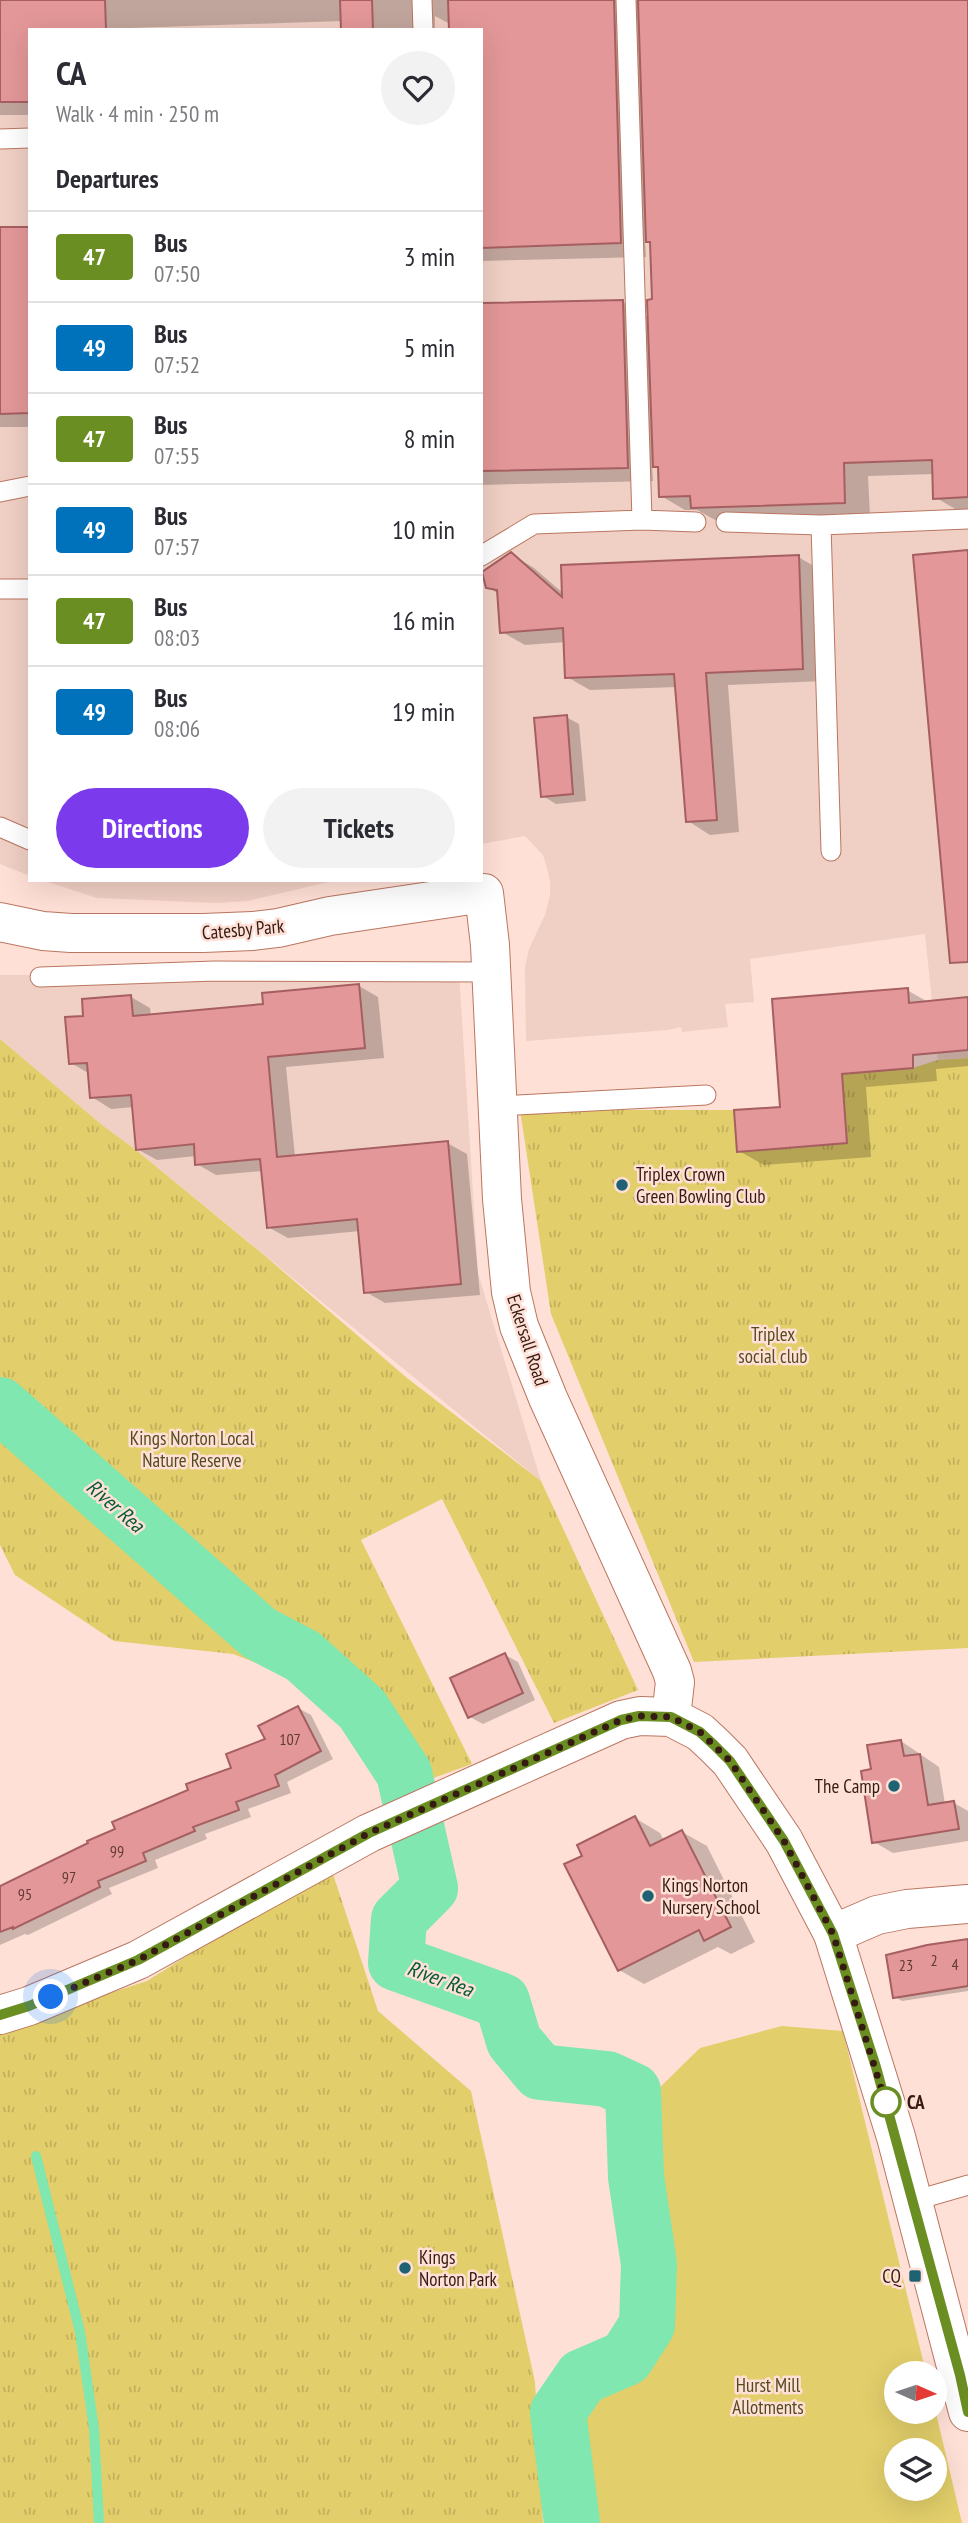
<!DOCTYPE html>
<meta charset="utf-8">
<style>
body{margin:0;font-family:"PT Sans Narrow",sans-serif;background:#f2f2f3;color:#2b2b33;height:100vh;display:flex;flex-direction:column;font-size:26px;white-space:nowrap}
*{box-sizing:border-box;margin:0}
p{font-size:23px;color:#7c7c81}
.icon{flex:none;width:38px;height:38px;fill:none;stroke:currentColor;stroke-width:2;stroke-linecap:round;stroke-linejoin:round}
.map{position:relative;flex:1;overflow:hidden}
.side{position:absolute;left:28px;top:28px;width:455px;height:854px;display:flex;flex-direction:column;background:#fff;border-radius:0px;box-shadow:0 7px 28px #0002}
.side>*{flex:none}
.badge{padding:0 14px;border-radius:5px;font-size:24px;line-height:46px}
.needle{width:46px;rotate:93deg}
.tools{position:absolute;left:884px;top:2361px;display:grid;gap:14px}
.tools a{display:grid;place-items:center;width:63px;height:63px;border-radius:50%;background:#fff;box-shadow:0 7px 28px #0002;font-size:35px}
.you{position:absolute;width:35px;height:35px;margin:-18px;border:5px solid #fff;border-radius:50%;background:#1a73e8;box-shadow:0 0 0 10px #1a73e833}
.map>.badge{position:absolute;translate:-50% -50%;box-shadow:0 0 0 4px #fff}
h2{padding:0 28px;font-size:26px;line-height:63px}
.round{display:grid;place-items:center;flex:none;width:74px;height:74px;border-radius:37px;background:#f2f2f3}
.headline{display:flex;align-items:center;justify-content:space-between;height:119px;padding:0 28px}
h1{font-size:33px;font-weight:700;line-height:52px}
.cta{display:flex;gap:14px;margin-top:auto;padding:14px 28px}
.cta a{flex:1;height:80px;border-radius:42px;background:#7c3aed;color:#fff;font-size:28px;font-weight:700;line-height:80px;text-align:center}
.cta a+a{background:#f2f2f3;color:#2b2b33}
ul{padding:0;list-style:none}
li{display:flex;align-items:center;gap:21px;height:91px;padding:0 28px;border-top:2px solid #e1e1e2}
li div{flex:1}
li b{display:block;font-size:26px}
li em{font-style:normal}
li .badge{min-width:77px;font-weight:700;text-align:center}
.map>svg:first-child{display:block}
.built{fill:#f0cfc4}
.green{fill:#e2ce6a;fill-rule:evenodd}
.park{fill:url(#park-tufts)}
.shadow{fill:#0003}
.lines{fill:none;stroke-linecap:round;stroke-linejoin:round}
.stream{stroke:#7fe7af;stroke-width:10}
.river{stroke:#7fe7af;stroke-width:56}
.building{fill:#e39798;stroke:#a65f61;stroke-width:2}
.service-casing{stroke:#ba7660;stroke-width:21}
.minor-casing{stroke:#ba7660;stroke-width:40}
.tertiary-casing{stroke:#ba7660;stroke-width:40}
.service{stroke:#fff;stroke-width:19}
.minor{stroke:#fff;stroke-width:38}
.tertiary{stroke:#fff;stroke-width:38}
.line-casing{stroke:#fff;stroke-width:16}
.line{stroke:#6b8e23;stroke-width:10}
.walk{stroke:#361b12;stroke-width:7;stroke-dasharray:0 12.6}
.poi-dot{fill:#1e6274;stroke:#ffe0d6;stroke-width:2.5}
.stop-dot{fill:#fff;stroke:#6b8e23;stroke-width:3.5}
.labels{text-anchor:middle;stroke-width:5;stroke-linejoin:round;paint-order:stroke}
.number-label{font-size:16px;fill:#613a34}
.street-label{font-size:19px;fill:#361b12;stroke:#ffe0d6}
.poi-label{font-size:19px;fill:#361b12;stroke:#ffe0d6;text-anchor:start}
.park-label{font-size:19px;fill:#544c21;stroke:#ffe0d6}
.stop-label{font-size:19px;font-weight:bold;fill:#361b12;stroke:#ffe0d6;text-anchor:start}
.water-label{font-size:21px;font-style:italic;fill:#075b39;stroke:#ffe0d6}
</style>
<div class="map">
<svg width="968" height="2523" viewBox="0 0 968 2523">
<defs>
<pattern id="park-tufts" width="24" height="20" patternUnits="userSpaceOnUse" patternTransform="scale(1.75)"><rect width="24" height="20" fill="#e2ce6a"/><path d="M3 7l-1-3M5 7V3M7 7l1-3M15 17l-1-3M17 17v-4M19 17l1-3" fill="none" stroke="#c2b05b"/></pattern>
</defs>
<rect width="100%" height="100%" fill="#ffe0d6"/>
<!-- built -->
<path class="built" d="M 0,0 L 968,0 L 968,1058 L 938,1060 L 925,934 L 750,959 L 754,1002 L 725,1004 L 728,1027 L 682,1032 L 681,1027 L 668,1030 L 526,1041 L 525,967 L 529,949 L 545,915 L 550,895 L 550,882 L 547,868 L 543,855 L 525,836 L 481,844 L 481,30 L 30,30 L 30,876 L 0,864 Z
M 42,880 L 337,880 L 248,901 L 216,903 L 97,898 Z
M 459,972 L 478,1273 L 541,1481 L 136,1150 L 102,1125 L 0,1039 L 0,975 Z"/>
<!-- green -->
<path class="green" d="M 782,2026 L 843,2031 L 926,2373 L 896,2373 L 896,2412 L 934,2412 L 935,2409 L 962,2523 L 586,2523 L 579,2439 L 580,2410 L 596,2393 L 633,2370 L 645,2355 L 656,2335 L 661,2299 L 660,2261 L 649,2173 L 637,2136 L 648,2099 L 700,2048 ZM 934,2450 L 934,2488 L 896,2488 L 896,2450 Z"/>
<!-- park -->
<path class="park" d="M 0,1039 L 102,1125 L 136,1150 L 264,1255 L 407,1378 L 541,1481 L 638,1690 L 554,1723 L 442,1499 L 361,1540 L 472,1764 L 392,1793 L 309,1683 L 233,1654 L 114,1641 L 15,1575 L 0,1545 Z
M 968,1058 L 968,1648 L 694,1662 L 551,1314 L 520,1110 L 734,1110 L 738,1152 L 847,1143 L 842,1074 L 913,1068 L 938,1060 Z
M 333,1874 L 378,2011 L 471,2091 L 535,2382 L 543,2523 L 0,2523 L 0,2029 L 147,1981 L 303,1883 Z"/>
<!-- shadow -->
<path class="shadow" d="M 0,0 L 968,0 L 968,512 L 960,512 L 935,497 L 934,474 L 868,476 L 870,516 L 717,521 L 697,510 L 685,510 L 661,496 L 660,469 L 652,465 L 653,481 L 481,485 L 481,305 L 623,302 L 650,318 L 654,301 L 652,244 L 645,240 L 646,257 L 481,261 L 481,30 L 450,24 L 435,16 L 435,30 L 343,30 L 343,21 L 130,28 L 130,30 L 30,30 L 30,115 L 0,115 Z
M 0,229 L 30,229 L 30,427 L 0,427 Z
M 511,554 L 534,568 L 564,594 L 798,557 L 821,570 L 825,681 L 728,685 L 739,832 L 710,835 L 688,821 L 677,687 L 590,690 L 567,677 L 566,642 L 525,645 L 502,632 L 499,594 L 487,587 Z
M 566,717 L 579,724 L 586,801 L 556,804 L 543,796 Z
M 359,986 L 378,997 L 384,1058 L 286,1067 L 295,1157 L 447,1143 L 467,1154 L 480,1295 L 385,1303 L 366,1292 L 360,1231 L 288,1238 L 268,1227 L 263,1171 L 216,1175 L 197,1164 L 196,1156 L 157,1160 L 137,1149 L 134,1107 L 111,1109 L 92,1097 L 90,1074 L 71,1063 L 85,1017 L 131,997 L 150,1008 L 151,1016 L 264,1005 Z
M 907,990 L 928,1002 L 968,998 L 968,1066 L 936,1069 L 937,1081 L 866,1087 L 871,1157 L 764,1165 L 739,1151 Z
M 505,1655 L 518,1662 L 535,1700 L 483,1724 L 470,1717 Z
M 298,1708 L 311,1715 L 333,1759 L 287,1782 L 291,1793 L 248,1809 L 251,1817 L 205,1834 L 207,1839 L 155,1860 L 158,1868 L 109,1888 L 112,1894 L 28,1935 L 25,1934 L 0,1945 L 0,1888 L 234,1769 L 267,1740 Z
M 901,1741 L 939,1767 L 945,1804 L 954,1803 L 968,1811 L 968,1841 L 893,1853 L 874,1842 L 873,1770 Z
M 635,1818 L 660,1833 L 664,1841 L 682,1832 L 707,1846 L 755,1942 L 731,1954 L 718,1947 L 644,1984 L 619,1970 L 584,1856 Z
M 968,1941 L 968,1991 L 902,2001 L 895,1997 Z"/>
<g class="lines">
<!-- stream -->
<path class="stream" d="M 36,2156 L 80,2332 L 94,2429 L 99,2523"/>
<!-- river -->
<path class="river" d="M 0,1405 L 259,1633 L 303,1656 L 362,1709 L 404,1773 L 430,1888 L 399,1919 L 396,1963 L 502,2001 L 514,2041 L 540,2072 L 607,2079 L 633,2091 L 636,2177 L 649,2264 L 647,2325 L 626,2358 L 582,2377 L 558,2412 L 572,2523"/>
</g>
<!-- building -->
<path class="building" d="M 0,0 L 105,0 L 106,30 L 30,30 L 30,102 L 0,102 Z
M 340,0 L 372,0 L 373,30 L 341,30 Z
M 448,0 L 614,0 L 621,243 L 481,248 L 481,30 L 449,30 Z
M 638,0 L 968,0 L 968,497 L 933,499 L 932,460 L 844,463 L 845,503 L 691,508 L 690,496 L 659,497 L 658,467 L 653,467 L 647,300 L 652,299 L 650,242 L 646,242 Z
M 0,227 L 30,227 L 30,413 L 0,414 Z
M 623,300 L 628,468 L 481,471 L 481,303 Z
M 968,550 L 968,962 L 950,963 L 913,555 Z
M 511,552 L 562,597 L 561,565 L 799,555 L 803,669 L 706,673 L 717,820 L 686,822 L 674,674 L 565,678 L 563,628 L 500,633 L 497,590 L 486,588 L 482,572 Z
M 567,715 L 573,794 L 541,797 L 534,718 Z
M 359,984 L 365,1048 L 268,1057 L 277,1157 L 448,1141 L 461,1284 L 364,1293 L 357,1219 L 267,1228 L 260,1159 L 195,1165 L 194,1144 L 136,1150 L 131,1095 L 90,1098 L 87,1063 L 69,1064 L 65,1017 L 83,1016 L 82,999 L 131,995 L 133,1016 L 263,1004 L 262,993 Z
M 908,988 L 909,1003 L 968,997 L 968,1050 L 913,1055 L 913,1068 L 842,1074 L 847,1143 L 737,1152 L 734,1110 L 780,1107 L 772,999 Z
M 505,1653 L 523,1693 L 468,1718 L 450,1678 Z
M 298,1706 L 321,1751 L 275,1775 L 279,1786 L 236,1802 L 239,1810 L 193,1827 L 195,1831 L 143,1853 L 146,1861 L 98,1881 L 100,1887 L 13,1929 L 13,1927 L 0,1932 L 0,1886 L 88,1843 L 87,1841 L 115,1829 L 112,1822 L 188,1790 L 186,1784 L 231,1768 L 226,1754 L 265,1739 L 258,1726 Z
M 901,1740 L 904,1756 L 920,1754 L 928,1805 L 954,1801 L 959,1829 L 872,1843 L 861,1771 L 871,1769 L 867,1745 Z
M 635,1816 L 650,1846 L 682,1830 L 731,1927 L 704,1941 L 699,1930 L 618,1971 L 564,1864 L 582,1856 L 577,1845 Z
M 968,1939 L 968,1986 L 893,1998 L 886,1955 L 927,1945 Z"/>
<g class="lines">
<!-- service casing -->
<g class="service-casing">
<path id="service" d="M 422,0 L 423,30
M 0,139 L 30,138
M 0,492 L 30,486
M 642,520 L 696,522
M 726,522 L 821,525 L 831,851
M 821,525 L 968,519
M 481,556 L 534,524 L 642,520 L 626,0
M 0,589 L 30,589
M 0,827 L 30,840
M 40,977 L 215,971 L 491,972
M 498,1106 L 706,1095
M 913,2201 L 968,2185"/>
</g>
<!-- minor casing -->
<g class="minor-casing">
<path id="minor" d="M 0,922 L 43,931 L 71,933 L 203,933 L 253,931 L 278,928 L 330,916 L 484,893 L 490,945 L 502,1199 L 511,1292 L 519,1326 L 548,1398 L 672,1671 L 675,1682 L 671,1717
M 833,1934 L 877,1915 L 907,1909 L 968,1904"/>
</g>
<!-- tertiary casing -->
<g class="tertiary-casing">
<path id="tertiary" d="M 0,2015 L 29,2006 L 138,1960 L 369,1833 L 621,1720 L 640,1716 L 671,1717 L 700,1732 L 714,1745 L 730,1761 L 784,1841 L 833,1934 L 896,2137 L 968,2412"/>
</g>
<!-- service -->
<use href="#service" class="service"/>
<!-- minor -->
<use href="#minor" class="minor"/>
<!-- tertiary -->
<use href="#tertiary" class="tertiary"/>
</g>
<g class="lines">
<!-- line casing -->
<g class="line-casing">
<path id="line" d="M 0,2015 L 29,2006 L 138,1960 L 369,1833 L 621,1720 L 639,1716 L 671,1717 L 700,1732 L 714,1745 L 730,1761 L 784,1841 L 833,1934 L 876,2067 L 960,2375 L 968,2412"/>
</g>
<!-- line -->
<use href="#line" class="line"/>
<!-- walk -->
<path class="walk" d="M 51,1997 L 138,1960 L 369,1833 L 621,1720 L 639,1716 L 671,1717 L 700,1732 L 730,1761 L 784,1841 L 833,1934 L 889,2113 L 886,2102"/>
</g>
<!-- markers -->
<g class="poi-dot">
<circle cx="622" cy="1185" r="7"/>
<circle cx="894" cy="1786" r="7"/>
<circle cx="648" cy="1896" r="7"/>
<circle cx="405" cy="2268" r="7"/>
<rect x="908" y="2269" width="14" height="14" rx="3.5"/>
</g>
<circle class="stop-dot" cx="886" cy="2102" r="14"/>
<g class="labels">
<!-- number labels -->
<g class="number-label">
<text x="290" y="1745">107</text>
<text x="117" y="1857">99</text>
<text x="69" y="1883">97</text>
<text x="25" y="1900">95</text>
<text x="934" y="1966">2</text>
<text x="955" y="1970">4</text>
<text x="906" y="1971">23</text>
</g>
<!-- street labels -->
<g class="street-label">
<text transform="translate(243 929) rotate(-5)" y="7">Catesby Park</text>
<text transform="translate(528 1340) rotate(72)" y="7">Eckersall Road</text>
</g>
<!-- poi labels -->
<g class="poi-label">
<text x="636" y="1181">Triplex Crown<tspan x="636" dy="22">Green Bowling Club</tspan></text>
<text x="880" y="1793" text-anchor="end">The Camp</text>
<text x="662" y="1892">Kings Norton<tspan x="662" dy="22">Nursery School</tspan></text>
<text x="419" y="2264">Kings<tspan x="419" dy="22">Norton Park</tspan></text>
<text x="901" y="2283" text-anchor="end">CQ</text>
</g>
<!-- park labels -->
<g class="park-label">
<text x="773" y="1341">Triplex<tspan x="773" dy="22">social club</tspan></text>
<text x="192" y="1445">Kings Norton Local<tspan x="192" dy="22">Nature Reserve</tspan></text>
<text x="768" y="2392">Hurst Mill<tspan x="768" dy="22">Allotments</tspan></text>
</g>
<!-- stop labels -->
<g class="stop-label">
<text x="907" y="2109">CA</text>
</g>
<!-- water labels -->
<g class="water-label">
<text transform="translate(115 1506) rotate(41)" y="7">River Rea</text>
<text transform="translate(440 1979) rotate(20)" y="7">River Rea</text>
</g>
</g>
</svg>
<div class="tools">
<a><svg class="needle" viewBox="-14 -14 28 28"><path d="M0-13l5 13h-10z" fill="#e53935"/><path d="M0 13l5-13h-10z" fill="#7c7c81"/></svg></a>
<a><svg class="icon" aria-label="layers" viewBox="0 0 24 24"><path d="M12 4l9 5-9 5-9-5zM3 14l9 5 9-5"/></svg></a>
</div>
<div class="you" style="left:51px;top:1997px"></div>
<section class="side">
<div class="headline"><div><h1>CA</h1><p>Walk · 4 min · 250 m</p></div><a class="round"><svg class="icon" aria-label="heart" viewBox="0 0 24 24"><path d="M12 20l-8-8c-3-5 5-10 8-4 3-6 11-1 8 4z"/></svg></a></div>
<h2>Departures</h2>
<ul>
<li><span class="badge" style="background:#6b8e23;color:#fff">47</span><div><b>Bus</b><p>07:50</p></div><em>3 min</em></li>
<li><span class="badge" style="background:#0072bc;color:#fff">49</span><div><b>Bus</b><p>07:52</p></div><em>5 min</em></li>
<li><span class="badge" style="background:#6b8e23;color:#fff">47</span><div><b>Bus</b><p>07:55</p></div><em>8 min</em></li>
<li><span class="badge" style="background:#0072bc;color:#fff">49</span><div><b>Bus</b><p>07:57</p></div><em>10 min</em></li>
<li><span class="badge" style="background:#6b8e23;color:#fff">47</span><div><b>Bus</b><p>08:03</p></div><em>16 min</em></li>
<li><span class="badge" style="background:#0072bc;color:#fff">49</span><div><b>Bus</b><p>08:06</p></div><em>19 min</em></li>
</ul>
<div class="cta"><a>Directions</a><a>Tickets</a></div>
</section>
</div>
